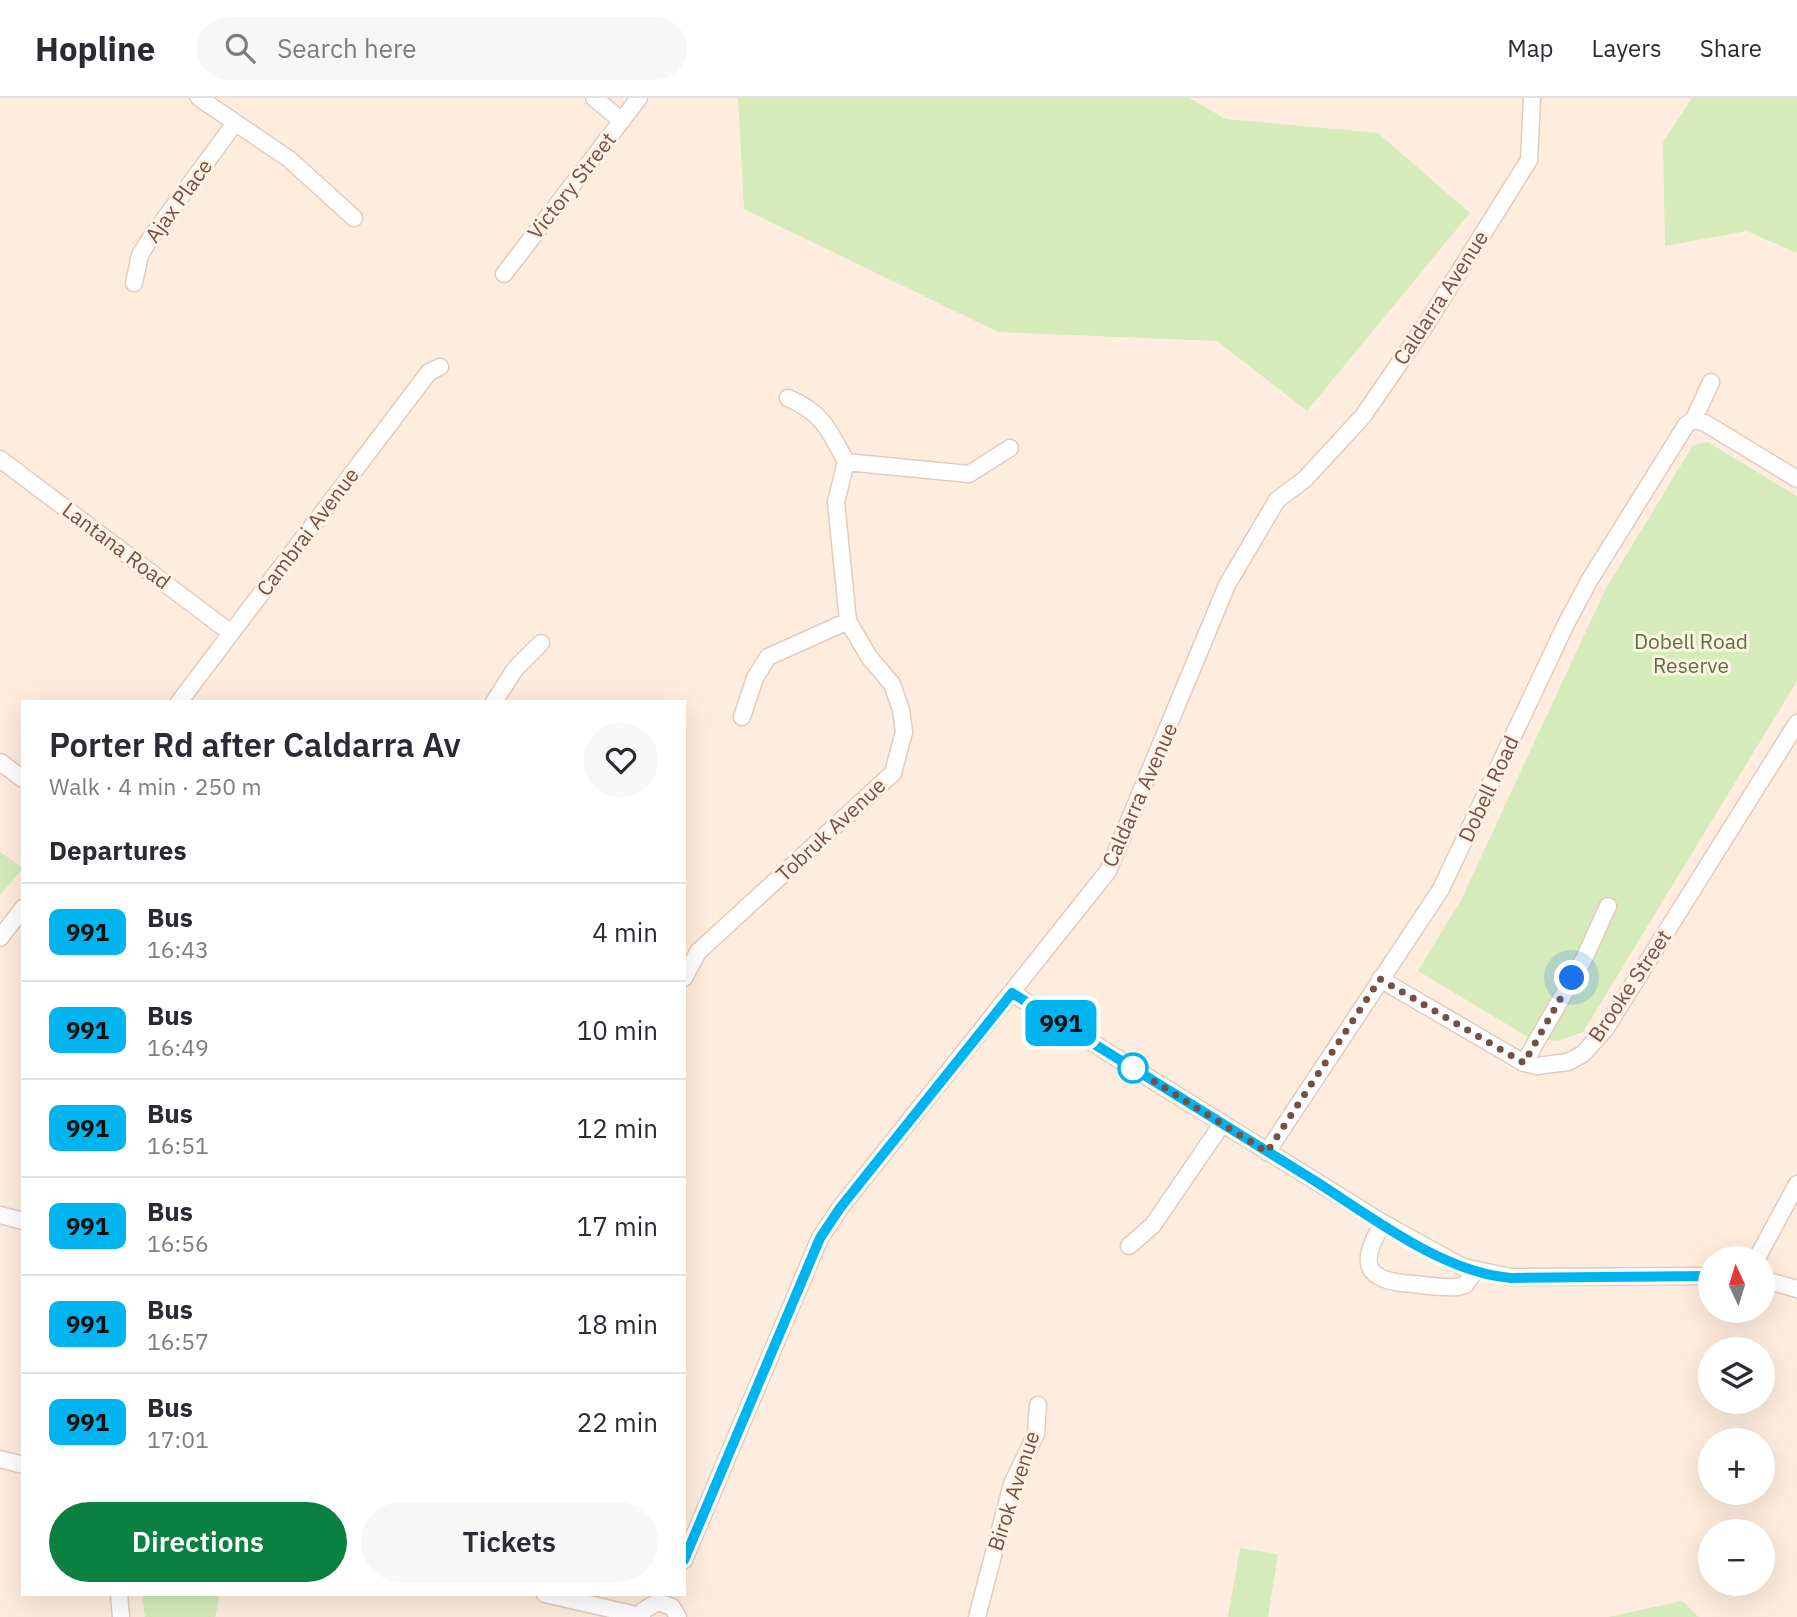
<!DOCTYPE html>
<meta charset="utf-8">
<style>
body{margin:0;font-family:"IBM Plex Sans",sans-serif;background:#f7f7f7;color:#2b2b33;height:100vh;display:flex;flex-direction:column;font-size:26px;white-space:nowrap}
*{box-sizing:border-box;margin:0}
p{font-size:23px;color:#7c7c81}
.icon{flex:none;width:38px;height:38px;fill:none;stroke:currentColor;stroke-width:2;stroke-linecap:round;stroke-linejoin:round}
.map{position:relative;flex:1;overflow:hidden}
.side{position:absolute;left:21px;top:602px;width:665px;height:896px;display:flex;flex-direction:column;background:#fff;border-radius:0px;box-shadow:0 7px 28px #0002}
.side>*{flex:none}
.badge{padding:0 14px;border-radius:10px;font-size:24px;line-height:46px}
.needle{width:46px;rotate:356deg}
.controls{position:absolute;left:1698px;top:1148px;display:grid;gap:14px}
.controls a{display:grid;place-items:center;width:77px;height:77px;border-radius:50%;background:#fff;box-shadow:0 7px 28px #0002;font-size:35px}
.you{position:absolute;width:35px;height:35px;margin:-18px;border:5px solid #fff;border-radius:50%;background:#1a73e8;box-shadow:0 0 0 10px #1a73e833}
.map>.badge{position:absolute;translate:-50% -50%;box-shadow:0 0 0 4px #fff}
h2{padding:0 28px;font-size:26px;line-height:63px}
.round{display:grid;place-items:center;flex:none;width:74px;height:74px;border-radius:37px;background:#f7f7f7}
.overview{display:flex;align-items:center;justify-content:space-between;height:119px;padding:0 28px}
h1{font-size:33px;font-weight:600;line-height:52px}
.cta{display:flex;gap:14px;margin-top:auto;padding:14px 28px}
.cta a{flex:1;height:80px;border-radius:42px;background:#0b8043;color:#fff;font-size:28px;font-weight:600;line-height:80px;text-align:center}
.cta a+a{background:#f7f7f7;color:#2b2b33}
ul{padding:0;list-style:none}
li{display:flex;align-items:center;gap:21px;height:98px;padding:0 28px;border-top:2px solid #e1e1e2}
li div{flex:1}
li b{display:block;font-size:26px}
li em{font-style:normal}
li .badge{min-width:77px;font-weight:700;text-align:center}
header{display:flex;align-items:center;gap:42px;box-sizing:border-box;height:98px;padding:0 35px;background:#fff;border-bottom:2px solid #e1e1e2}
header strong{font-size:33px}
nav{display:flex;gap:38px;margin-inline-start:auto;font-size:24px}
.search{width:490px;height:63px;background:#f7f7f7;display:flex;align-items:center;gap:18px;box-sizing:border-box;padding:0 24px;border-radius:38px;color:#7c7c81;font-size:26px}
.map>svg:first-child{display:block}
.green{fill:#d5ebbc}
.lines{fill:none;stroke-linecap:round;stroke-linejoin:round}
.minor-casing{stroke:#e4cabd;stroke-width:19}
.minor{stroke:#fff;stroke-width:16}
.line-casing{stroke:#fff;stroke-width:16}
.line{stroke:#00b5ef;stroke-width:10}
.walk{stroke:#755045;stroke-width:7;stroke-dasharray:0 12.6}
.stop-dot{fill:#fff;stroke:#00b5ef;stroke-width:3.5}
.labels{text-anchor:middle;stroke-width:6;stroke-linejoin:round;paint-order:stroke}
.street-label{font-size:21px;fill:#755045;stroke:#fff2e5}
.park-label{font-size:21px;fill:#53753a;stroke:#fff2e5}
</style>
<header>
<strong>Hopline</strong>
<div class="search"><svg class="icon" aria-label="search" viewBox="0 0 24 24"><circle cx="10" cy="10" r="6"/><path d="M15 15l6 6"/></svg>Search here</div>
<nav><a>Map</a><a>Layers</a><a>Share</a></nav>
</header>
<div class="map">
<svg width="1797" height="1519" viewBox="0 0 1797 1519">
<rect width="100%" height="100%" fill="#feedde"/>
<!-- green -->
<path class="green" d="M 738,0 L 1189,0 L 1226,21 L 1378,35 L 1470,115 L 1307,313 L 1217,243 L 998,234 L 744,111 Z
M 1692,0 L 1797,0 L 1797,155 L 1747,133 L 1665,148 L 1663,44 Z
M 1708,344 L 1797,398 L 1797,583 L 1583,934 L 1557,943 L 1528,939 L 1418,873 L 1461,802 L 1605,492 L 1693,347 Z
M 0,754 L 23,770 L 0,797 Z
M 1240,1450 L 1278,1456 L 1268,1519 L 1228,1519 Z
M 142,1496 L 220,1496 L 215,1519 L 145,1519 Z
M 1682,1503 L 1699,1519 L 1608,1519 Z"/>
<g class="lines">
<!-- minor casing -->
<g class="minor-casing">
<path id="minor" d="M 199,0 L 289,61 L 354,120
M 594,0 L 622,23
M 504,176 L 639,0
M 134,185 L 140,157 L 152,138 L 235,25
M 1694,321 L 1711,284
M 0,361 L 231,535
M 846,364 L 969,376 L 1010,350
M 179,604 L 429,274 L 440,269
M 494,604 L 515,571 L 541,545
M 742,619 L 755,580 L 768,559 L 848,523
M 0,664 L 23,681
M 0,840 L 23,810
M 684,880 L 698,854 L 893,675 L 904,634 L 901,612 L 892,586 L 869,559 L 848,523 L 836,404 L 846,364 C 830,333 822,314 788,300
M 1380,881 L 1524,965 L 1537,968 L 1568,964 L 1583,956 L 1606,930 L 1797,625
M 1012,895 L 1383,1125 L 1463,1169 L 1511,1179 L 1710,1178
M 1524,965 L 1584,861 L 1608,808
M 1267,1054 L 1441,791 L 1565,528 L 1589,483 L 1686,327 L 1694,321 L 1705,325 L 1797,381
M 0,1117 L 23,1123
M 1383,1125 C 1358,1167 1364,1183 1414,1186 C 1428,1188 1443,1190 1458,1189 L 1465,1187 L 1475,1173
M 1129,1148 L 1153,1127 L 1222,1026
M 1757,1160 L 1797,1086
M 1762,1181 L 1797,1191
M 0,1361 L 23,1367
M 684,1462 L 820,1140 L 840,1110 L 1108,773 L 1227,487 L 1277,402 L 1305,381 L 1363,318 L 1427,225 L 1529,62 L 1532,0
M 119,1496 L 121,1519
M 545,1496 L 641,1518
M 641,1519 L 644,1512 L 658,1504 L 672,1509 L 678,1519
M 977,1519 L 1012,1386 L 1036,1336 L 1038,1307"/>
</g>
<!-- minor -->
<use href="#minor" class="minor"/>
</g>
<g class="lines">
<!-- line casing -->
<g class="line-casing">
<path id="line" d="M 684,1462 L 820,1140 L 840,1110 L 1012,895 C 1110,956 1208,1017 1307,1078 C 1367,1115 1439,1174 1511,1180 L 1710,1178"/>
</g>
<!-- line -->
<use href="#line" class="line"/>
<!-- walk -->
<path class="walk" d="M 1133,970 L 1267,1054 L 1380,881 L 1524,965 L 1572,880"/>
</g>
<!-- markers -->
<circle class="stop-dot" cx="1133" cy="970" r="14"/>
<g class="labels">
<!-- street labels -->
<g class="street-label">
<text transform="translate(572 88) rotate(-52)" y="7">Victory Street</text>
<text transform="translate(179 103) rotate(-54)" y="7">Ajax Place</text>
<text transform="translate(1441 200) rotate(-57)" y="7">Caldarra Avenue</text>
<text transform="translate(308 434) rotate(-53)" y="7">Cambrai Avenue</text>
<text transform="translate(116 448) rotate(37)" y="7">Lantana Road</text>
<text transform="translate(1489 691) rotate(-65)" y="7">Dobell Road</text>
<text transform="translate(1140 697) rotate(-66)" y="7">Caldarra Avenue</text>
<text transform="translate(831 732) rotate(-43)" y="7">Tobruk Avenue</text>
<text transform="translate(1630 888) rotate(-56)" y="7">Brooke Street</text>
<text transform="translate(1014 1393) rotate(-72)" y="7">Birok Avenue</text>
</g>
<!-- park labels -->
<g class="park-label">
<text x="1691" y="551">Dobell Road<tspan x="1691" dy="24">Reserve</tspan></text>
</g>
</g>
</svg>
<div class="controls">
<a><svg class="needle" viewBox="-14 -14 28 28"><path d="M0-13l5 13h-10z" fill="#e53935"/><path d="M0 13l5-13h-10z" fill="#7c7c81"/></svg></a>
<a><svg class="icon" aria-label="layers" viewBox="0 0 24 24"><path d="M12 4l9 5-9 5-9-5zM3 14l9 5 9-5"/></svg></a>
<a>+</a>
<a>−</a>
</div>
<div class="you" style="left:1572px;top:880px"></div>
<b class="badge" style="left:1061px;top:925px;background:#00b5ef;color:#111">991</b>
<section class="side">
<div class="overview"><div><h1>Porter Rd after Caldarra Av</h1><p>Walk · 4 min · 250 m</p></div><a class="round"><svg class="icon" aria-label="heart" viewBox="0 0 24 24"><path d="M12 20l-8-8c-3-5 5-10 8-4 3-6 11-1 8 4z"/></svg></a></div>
<h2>Departures</h2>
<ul>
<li><span class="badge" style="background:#00b5ef;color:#111">991</span><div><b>Bus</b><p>16:43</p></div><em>4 min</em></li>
<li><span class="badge" style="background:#00b5ef;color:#111">991</span><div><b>Bus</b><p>16:49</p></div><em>10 min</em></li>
<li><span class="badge" style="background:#00b5ef;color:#111">991</span><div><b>Bus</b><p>16:51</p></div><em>12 min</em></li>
<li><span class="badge" style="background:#00b5ef;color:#111">991</span><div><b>Bus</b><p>16:56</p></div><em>17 min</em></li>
<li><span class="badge" style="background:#00b5ef;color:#111">991</span><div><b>Bus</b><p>16:57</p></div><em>18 min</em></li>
<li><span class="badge" style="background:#00b5ef;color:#111">991</span><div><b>Bus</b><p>17:01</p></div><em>22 min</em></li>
</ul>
<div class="cta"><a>Directions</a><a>Tickets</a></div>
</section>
</div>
